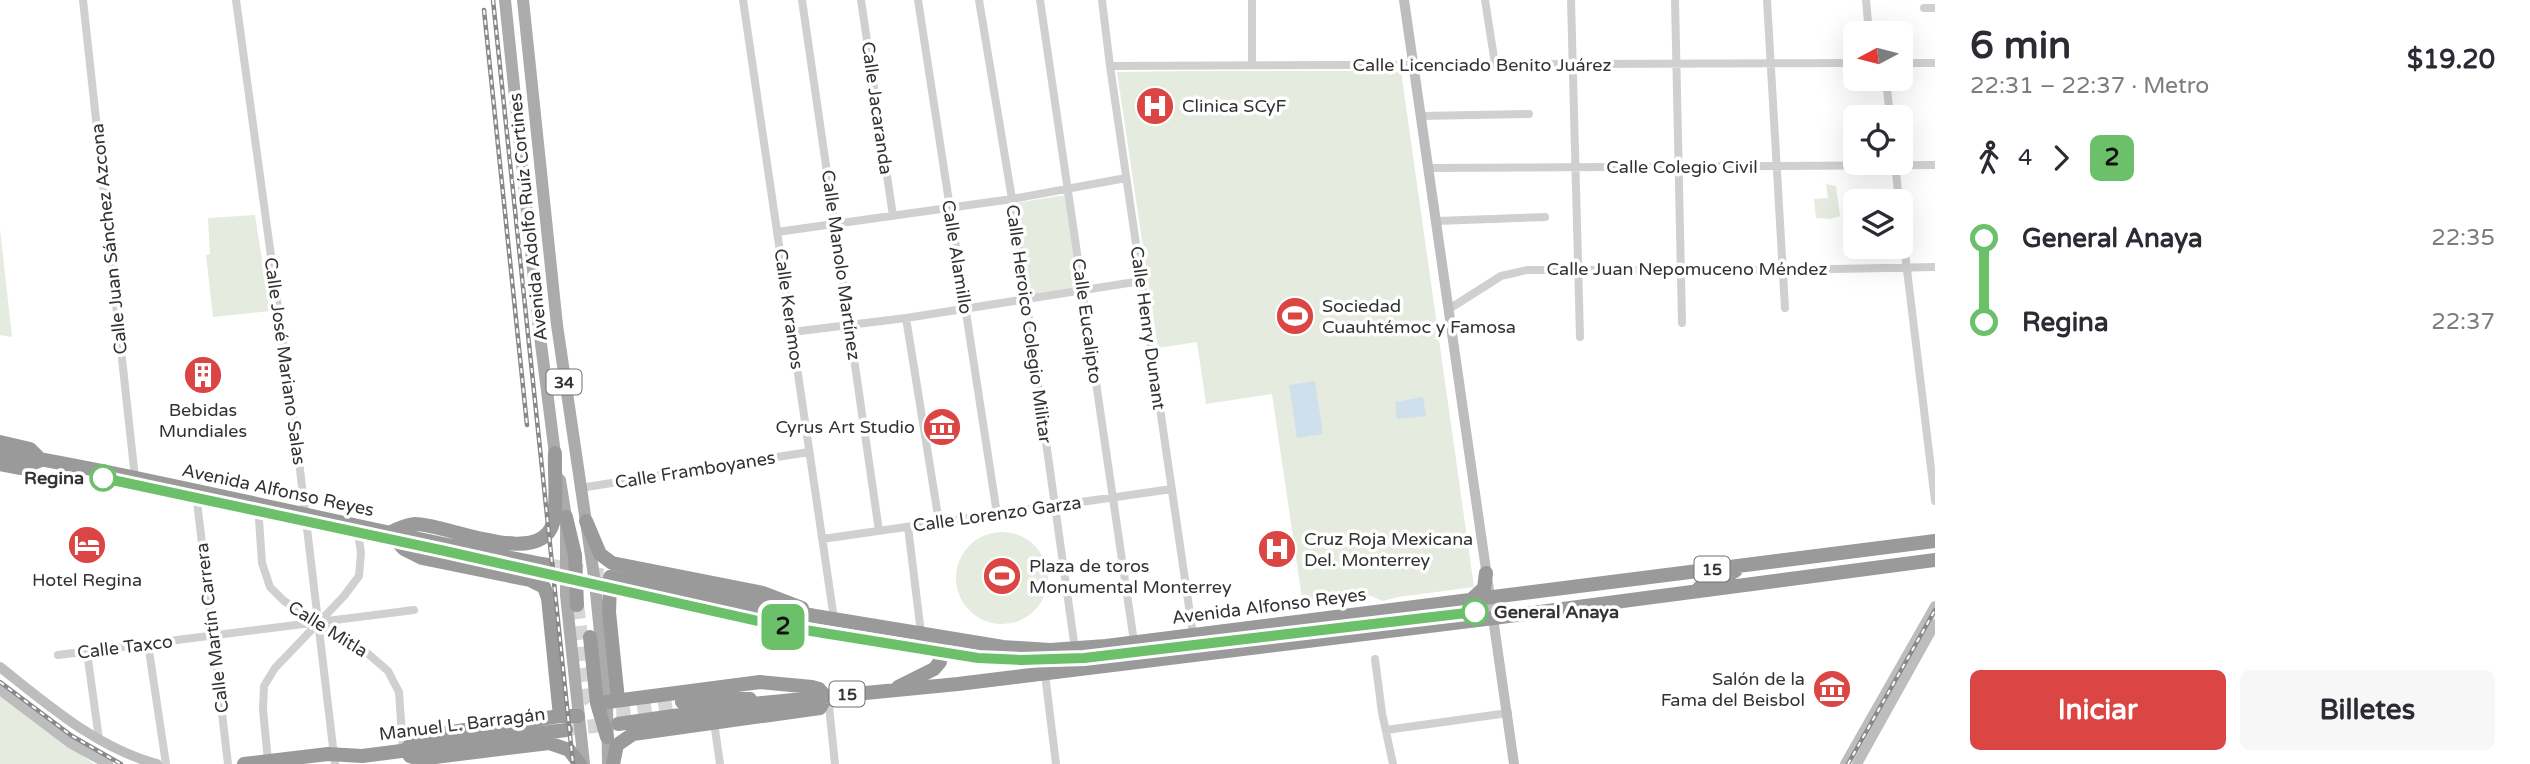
<!DOCTYPE html>
<html lang="es">
<meta charset="utf-8">
<style>
body{margin:0;font-family:"Varela Round",sans-serif;background:#f7f7f7;color:#2b2b33;height:100vh;display:flex;flex-direction:column;font-size:26px;white-space:nowrap}
*{box-sizing:border-box;margin:0}
p{font-size:23px;color:#7c7c81}
.icon{flex:none;width:38px;height:38px;fill:none;stroke:currentColor;stroke-width:2;stroke-linecap:round;stroke-linejoin:round}
.map{position:relative;flex:1;overflow:hidden}
.sheet{display:flex;flex-direction:column;background:#fff;width:595px}
.sheet>*{flex:none}
.badge{padding:0 14px;border-radius:10px;font-size:24px;line-height:46px}
.needle{width:46px;rotate:263deg}
.controls{position:absolute;left:1843px;top:21px;display:grid;gap:14px}
.controls a{display:grid;place-items:center;width:70px;height:70px;border-radius:10px;background:#fff;box-shadow:0 7px 28px #0002;font-size:35px}
.map>.badge{position:absolute;translate:-50% -50%;box-shadow:0 0 0 4px #fff}
.legs{display:flex;align-items:center;gap:10px;height:77px;padding:0 35px;font-size:23px}
.legs p{margin-inline-start:auto}
.overview{display:flex;align-items:center;justify-content:space-between;height:119px;padding:0 35px}
h1{font-size:38px;font-weight:700;line-height:52px}
.action{display:flex;gap:14px;margin-top:auto;padding:14px 35px}
.action a{flex:1;height:80px;border-radius:10px;background:#db4543;color:#fff;font-size:28px;font-weight:700;line-height:80px;text-align:center}
.action a+a{background:#f7f7f7;color:#2b2b33}
ul{padding:0 35px;list-style:none}
li{display:flex;align-items:center;gap:24px;height:84px;font-size:26px}
li i{display:grid;place-items:center;width:10px;height:100%;margin:0 9px;background:currentColor}
li i::after{content:'';width:18px;height:18px;margin:-9px;border:5px solid;border-radius:50%;background:#fff}
li p{margin-inline-start:auto}
li:first-child i{background:linear-gradient(#0000 50%,currentColor 0)}
li:last-child i{background:linear-gradient(currentColor 50%,#0000 0)}
main{display:flex;flex:1;min-height:0}
.map>svg:first-child{display:block}
.green{fill:#e5ebdf}
.water{fill:#d0dfec}
.lines{fill:none;stroke-linecap:round;stroke-linejoin:round}
.highway-tunnel{stroke:#d6d6d6;stroke-width:14;stroke-dasharray:14 7;stroke-linecap:butt}
.street{stroke:#d0d0d0;stroke-width:8}
.secondary{stroke:#bdbdbd;stroke-width:10}
.primary{stroke:#ababab;stroke-width:12}
.highway{stroke:#9a9a9a;stroke-width:14}
.rail-casing{stroke:#888;stroke-width:4.5}
.rail{stroke:#fff;stroke-width:2;stroke-dasharray:5;stroke-linecap:butt}
.line-1-casing{stroke:#fff;stroke-width:16}
.line-1{stroke:#6bc069;stroke-width:10}
.stop-1-dot{fill:#fff;stroke:#6bc069;stroke-width:3.5}
.labels{text-anchor:middle;stroke-width:7;stroke-linejoin:round;paint-order:stroke}
.shield{fill:#fff;stroke:#707070;stroke-width:2}
.shield-label{font-size:16px;font-weight:bold;fill:#333}
.street-label{font-size:18px;fill:#333;stroke:#fff}
.poi-label{font-size:18px;fill:#333;stroke:#fff;text-anchor:start}
.stop-label{font-size:18px;font-weight:bold;fill:#333;stroke:#fff;text-anchor:end}
</style>
<main>
<div class="map">
<svg width="1935" height="764" viewBox="0 0 1935 764">
<rect width="100%" height="100%" fill="#fff"/>
<!-- green -->
<path class="green" d="M 1188,71 L 1401,71 L 1474,587 L 1398,597 L 1383,601 L 1371,596 L 1303,605 L 1272,394 L 1206,404 L 1197,342 L 1158,348 L 1117,72 Z
M 1826,184 L 1836,186 L 1840,216 L 1831,219 L 1816,218 L 1814,199 L 1828,198 Z
M 1066,195 L 1080,288 L 1027,296 L 1015,203 Z
M 255,215 L 270,311 L 213,317 L 206,255 L 210,254 L 208,218 Z
M 0,229 L 12,337 L 0,335 Z
M956 578a46 46 0 1 1 92 0a46 46 0 1 1-92 0Z
M 0,696 L 94,764 L 0,764 Z"/>
<!-- water -->
<path class="water" d="M 1315,381 L 1323,434 L 1297,438 L 1289,385 Z
M 1423,397 L 1426,416 L 1397,419 L 1395,402 Z"/>
<g class="lines">
<!-- highway-tunnel -->
<path class="highway-tunnel" d="M 548,565 L 610,577
M 577,605 L 589,698 C 592,704 595,707 601,709 C 619,714 662,704 682,702
M 567,729 L 613,724"/>
<!-- street -->
<path class="street" d="M 83,0 L 135,478
M 236,0 L 299,461 L 335,764
M 743,0 L 834,619
M 802,0 L 879,531
M 861,0 L 893,216
M 918,0 L 997,514
M 979,0 L 1012,199 L 1075,649
M 1040,0 L 1134,642
M 1102,0 L 1110,66 L 1196,655
M 1485,0 L 1495,64
M 1571,0 L 1580,337
M 1675,0 L 1682,323
M 1767,0 L 1785,308
M 1866,0 L 1869,33
M 1924,8 L 1935,8
M 1900,63 L 1935,63
M 1252,65 L 1252,0
M 1110,66 L 1855,63
M 1886,79 L 1890,117
M 1421,116 L 1529,114
M 1895,163 L 1899,201
M 1428,168 L 1935,165
M 1900,212 L 1935,501
M 1436,221 L 1545,217
M 777,232 L 1012,199 L 1126,178
M 1449,309 L 1501,276 L 1527,270 L 1783,270 L 1935,267
M 906,318 L 939,522
M 792,332 L 906,318 L 1141,281
M 580,488 L 809,452
M 196,493 L 228,764
M 258,505 L 262,563 L 270,587 L 284,601 L 366,652 L 388,671 L 399,692 L 403,750
M 908,527 L 921,633
M 822,539 L 1172,489
M 148,644 L 166,764
M 87,652 L 99,739
M 58,655 L 414,610
M 1375,659 L 1382,713 L 1393,764
M 1045,674 L 1056,764
M 828,697 L 835,764
M 714,722 L 720,764
M 1386,730 L 1508,713
M 268,761 L 263,710 L 264,686 L 275,668 L 344,596 L 359,576 L 361,553 L 357,526"/>
<!-- secondary -->
<path class="secondary" d="M 1404,0 L 1514,764
M 0,667 C 48,705 97,748 157,764
M 0,690 L 70,743 L 108,764
M 1845,764 L 1935,606
M 1857,764 L 1935,624"/>
<!-- primary -->
<path class="primary" d="M 505,0 L 539,328 L 556,462
M 523,0 L 557,325 L 595,583 L 607,702 L 608,764
M 560,480 L 566,517 L 566,595 L 584,764"/>
<!-- highway -->
<path class="highway" d="M 0,442 L 30,449 L 41,460 L 21,468 L 0,464
M 0,452 C 184,484 365,531 548,565
M 566,517 L 575,555 L 577,605
M 586,521 L 600,554 L 612,563 L 763,593 L 802,608
M 389,533 L 404,549 L 422,558 L 530,580 L 544,587 L 548,598 L 560,716
M 389,533 C 397,529 406,525 415,524 C 447,524 540,569 553,523 C 558,502 554,475 555,453
M 523,569 L 549,575
M 610,577 L 815,616 L 1003,647 L 1050,650 L 1106,646 L 1935,541
M 595,583 L 621,588
M 610,586 L 609,612 L 618,700
M 1696,591 C 1707,578 1724,580 1736,570
M 1471,600 L 1484,588 L 1486,573
M 706,605 L 779,618
M 590,637 L 597,703 L 607,737
M 898,687 L 934,669 L 940,662 L 938,650 L 921,633
M 607,702 L 760,682 L 812,687 L 819,689 L 826,697 L 820,708 L 633,734 L 617,745 L 613,764
M 682,702 L 732,697 L 750,699
M 578,716 L 560,716 L 424,736 L 414,740 L 406,750 L 410,756 L 419,759 L 549,743 L 569,750 L 580,764
M 618,724 L 762,703 L 958,684 L 1494,618 L 1935,560
M 244,764 L 328,754 L 362,756 L 566,730"/>
<!-- rail casing -->
<g class="rail-casing">
<path id="rail" d="M 493,0 L 573,764
M 484,10 L 527,425
M 0,682 L 72,736 L 121,764
M 1848,764 L 1935,610"/>
</g>
<!-- rail -->
<use href="#rail" class="rail"/>
</g>
<g class="lines">
<!-- line-1 casing -->
<g class="line-1-casing">
<path id="line-1" d="M 103,478 L 445,551 L 780,626 L 978,658 L 1021,660 L 1084,658 L 1475,612"/>
</g>
<!-- line-1 -->
<use href="#line-1" class="line-1"/>
</g>
<!-- icons -->
<defs>
<g id="hospital-disc" transform="scale(2.0125)"><circle r="9.5" fill="#db4543" stroke="#fff"/><path d="M-5-5h3v3.5h4V-5h3V5h-3V1.5h-4V5h-3Z" fill="#fff"/></g>
<g id="stadium-disc" transform="scale(2.0125)"><circle r="9.5" fill="#db4543" stroke="#fff"/><path d="M0-5a6.5 5 0 1 0 0 10a6.5 5 0 1 0 0-10ZM-3.5-1.8h7v3.6h-7Z" fill="#fff"/></g>
<g id="building-disc" transform="scale(2.0125)"><circle r="9.5" fill="#db4543" stroke="#fff"/><path d="M-4-6H4V6H1V3H-1V6H-4ZM-2.5-4.3h1.7v1.8h-1.7ZM.8-4.3h1.7v1.8H.8ZM-2.5-1h1.7V.8h-1.7ZM.8-1h1.7V.8H.8Z" fill="#fff"/></g>
<g id="museum-disc" transform="scale(2.0125)"><circle r="9.5" fill="#db4543" stroke="#fff"/><path d="M0-6L6-3V-2H-6V-3ZM-5-1h2V3h-2ZM-1-1h2V3h-2ZM3-1h2V3H3ZM-6 4H6V6H-6Z" fill="#fff"/></g>
<g id="hotel-disc" transform="scale(2.0125)"><circle r="9.5" fill="#db4543" stroke="#fff"/><path d="M-6-4.5h1.5V1H6V5H4.5V3h-9V5H-6ZM-4 0a1.8 1.8 0 1 1 3.6 0ZM.5 0V-2.5h3Q6-2.5 6 0Z" fill="#fff"/></g>
</defs>
<g fill-rule="evenodd">
<use href="#hospital-disc" x="1155" y="106"/>
<use href="#stadium-disc" x="1295" y="316"/>
<use href="#building-disc" x="203" y="375"/>
<use href="#museum-disc" x="942" y="427"/>
<use href="#hotel-disc" x="87" y="545"/>
<use href="#hospital-disc" x="1277" y="549"/>
<use href="#stadium-disc" x="1002" y="576"/>
<use href="#museum-disc" x="1832" y="689"/>
</g>
<!-- markers -->
<g class="stop-1-dot">
<circle cx="103" cy="478" r="12"/>
<circle cx="1475" cy="612" r="12"/>
</g>
<g class="labels">
<!-- shield labels -->
<g class="shield">
<rect x="546.5" y="369.5" width="35" height="25" rx="5"/>
<rect x="1694.5" y="556.5" width="35" height="25" rx="5"/>
<rect x="829.5" y="681.5" width="35" height="25" rx="5"/>
</g>
<g class="shield-label">
<text x="564" y="388">34</text>
<text x="1712" y="575">15</text>
<text x="847" y="700">15</text>
</g>
<!-- street labels -->
<g class="street-label">
<text x="1482" y="71">Calle Licenciado Benito Juárez</text>
<text transform="translate(877 108) rotate(82)" y="6">Calle Jacaranda</text>
<text x="1682" y="173">Calle Colegio Civil</text>
<text transform="translate(528 217) rotate(-96)" y="6">Avenida Adolfo Ruíz Cortines</text>
<text transform="translate(109 239) rotate(-96)" y="6">Calle Juan Sánchez Azcona</text>
<text transform="translate(957 257) rotate(81)" y="6">Calle Alamillo</text>
<text transform="translate(841 265) rotate(82)" y="6">Calle Manolo Martínez</text>
<text x="1687" y="275">Calle Juan Nepomuceno Méndez</text>
<text transform="translate(789 309) rotate(82)" y="6">Calle Keramos</text>
<text transform="translate(1087 321) rotate(82)" y="6">Calle Eucalipto</text>
<text transform="translate(1029 324) rotate(82)" y="6">Calle Heroico Colegio Militar</text>
<text transform="translate(1148 328) rotate(82)" y="6">Calle Henry Dunant</text>
<text transform="translate(285 361) rotate(82)" y="6">Calle José Mariano Salas</text>
<text transform="translate(695 470) rotate(-9)" y="6">Calle Framboyanes</text>
<text transform="translate(278 490) rotate(12)" y="6">Avenida Alfonso Reyes</text>
<text transform="translate(997 514) rotate(-8)" y="6">Calle Lorenzo Garza</text>
<text transform="translate(1269 606) rotate(-7)" y="6">Avenida Alfonso Reyes</text>
<text transform="translate(212 628) rotate(-97)" y="6">Calle Martín Carrera</text>
<text transform="translate(328 629) rotate(32)" y="6">Calle Mitla</text>
<text transform="translate(125 647) rotate(-7)" y="6">Calle Taxco</text>
<text transform="translate(462 724) rotate(-7)" y="6">Manuel L. Barragán</text>
</g>
<!-- poi labels -->
<g class="poi-label">
<text x="1182" y="112">Clinica SCyF</text>
<text x="1322" y="312">Sociedad<tspan x="1322" dy="21">Cuauhtémoc y Famosa</tspan></text>
<text x="203" y="416" text-anchor="middle">Bebidas<tspan x="203" dy="21">Mundiales</tspan></text>
<text x="915" y="433" text-anchor="end">Cyrus Art Studio</text>
<text x="1304" y="545">Cruz Roja Mexicana<tspan x="1304" dy="21">Del. Monterrey</tspan></text>
<text x="1029" y="572">Plaza de toros<tspan x="1029" dy="21">Monumental Monterrey</tspan></text>
<text x="87" y="586" text-anchor="middle">Hotel Regina</text>
<text x="1805" y="685" text-anchor="end">Salón de la<tspan x="1805" dy="21">Fama del Beisbol</tspan></text>
</g>
<!-- stop labels -->
<g class="stop-label">
<text x="84" y="484">Regina</text>
<text x="1494" y="618" text-anchor="start">General Anaya</text>
</g>
</g>
</svg>
<div class="controls">
<a><svg class="needle" viewBox="-14 -14 28 28"><path d="M0-13l5 13h-10z" fill="#e53935"/><path d="M0 13l5-13h-10z" fill="#7c7c81"/></svg></a>
<a><svg class="icon" aria-label="locate" viewBox="0 0 24 24"><circle cx="12" cy="12" r="6"/><path d="M12 2v4M12 18v4M2 12h4M18 12h4"/></svg></a>
<a><svg class="icon" aria-label="layers" viewBox="0 0 24 24"><path d="M12 4l9 5-9 5-9-5zM3 14l9 5 9-5"/></svg></a>
</div>
<b class="badge" style="left:783px;top:627px;background:#6bc069;color:#111">2</b>
</div>
<section class="sheet">
<div class="overview"><div><h1>6 min</h1><p>22:31 – 22:37 · Metro</p></div><b>$19.20</b></div>
<div class="legs"><svg class="icon" aria-label="walk" viewBox="0 0 24 24"><circle cx="13" cy="4" r="2"/><path d="M13 8l-2 6 4 7M11 14l-3 7M7 12l3-4h3l4 4"/></svg>4<svg class="icon" aria-label="forward" viewBox="0 0 24 24"><path d="M9 5l7 7-7 7"/></svg><b class="badge" style="background:#6bc069;color:#111">2</b></div>
<ul>
<li><i style="color:#6bc069"></i><b>General Anaya</b><p>22:35</p></li>
<li><i style="color:#6bc069"></i><b>Regina</b><p>22:37</p></li>
</ul>
<div class="action"><a>Iniciar</a><a>Billetes</a></div>
</section>
</main>
